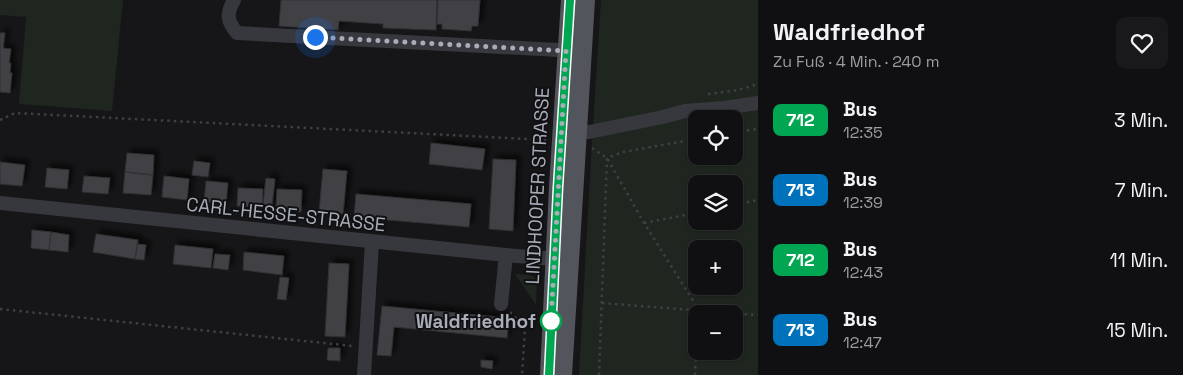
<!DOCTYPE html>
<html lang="de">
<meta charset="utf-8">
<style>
body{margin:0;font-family:"Space Grotesk",sans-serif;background:#19191b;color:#f1f3f6;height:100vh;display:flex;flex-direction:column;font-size:19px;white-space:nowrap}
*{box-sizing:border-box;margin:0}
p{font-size:16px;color:#9c9d9f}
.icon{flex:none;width:28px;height:28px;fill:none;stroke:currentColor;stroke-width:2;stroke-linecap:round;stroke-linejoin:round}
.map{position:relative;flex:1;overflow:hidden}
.details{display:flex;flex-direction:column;background:#101012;width:425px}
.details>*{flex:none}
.badge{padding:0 10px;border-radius:8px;font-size:18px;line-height:32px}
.fabs{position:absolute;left:688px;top:110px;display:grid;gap:10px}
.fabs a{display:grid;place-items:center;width:55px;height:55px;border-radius:10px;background:#101012;box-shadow:0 1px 4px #0004,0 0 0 1px #303032;font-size:25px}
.you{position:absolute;width:25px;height:25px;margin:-12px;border:4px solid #fff;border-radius:50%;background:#1a73e8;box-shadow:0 0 0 8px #1a73e833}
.map>.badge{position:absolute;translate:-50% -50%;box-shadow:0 0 0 2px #fff}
.round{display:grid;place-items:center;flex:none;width:52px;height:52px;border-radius:10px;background:#19191b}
.summary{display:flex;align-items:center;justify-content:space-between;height:85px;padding:0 15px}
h1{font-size:24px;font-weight:800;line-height:38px}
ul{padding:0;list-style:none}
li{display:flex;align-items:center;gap:15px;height:70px;padding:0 15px}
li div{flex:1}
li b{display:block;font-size:19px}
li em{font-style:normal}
li .badge{min-width:55px;font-weight:700;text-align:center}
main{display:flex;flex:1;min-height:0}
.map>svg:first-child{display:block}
.green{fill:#1e261f;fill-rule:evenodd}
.building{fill:#404145;stroke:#303034;filter:url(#shadow)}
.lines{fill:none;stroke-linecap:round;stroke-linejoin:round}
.path{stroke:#3d3f44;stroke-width:2.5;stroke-dasharray:2.5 4;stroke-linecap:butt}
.minor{stroke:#37383d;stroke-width:14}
.major{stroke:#53555c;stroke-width:18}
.line-casing{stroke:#fff;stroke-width:11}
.line{stroke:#00a651;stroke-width:8}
.walk{stroke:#a8adb8;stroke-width:5;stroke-dasharray:0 9}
.stop-dot{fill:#fff;stroke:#00a651;stroke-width:2.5}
.labels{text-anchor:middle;stroke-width:4;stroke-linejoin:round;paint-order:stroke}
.street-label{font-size:19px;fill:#a8adb8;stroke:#111113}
.stop-label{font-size:19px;font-weight:bold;fill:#a8adb8;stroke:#111113;text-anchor:end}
</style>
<main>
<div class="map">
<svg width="758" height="375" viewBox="0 0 758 375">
<defs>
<filter id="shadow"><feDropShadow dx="4.5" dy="-4.5" stdDeviation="2.5" flood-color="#0009"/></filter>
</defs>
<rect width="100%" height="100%" fill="#161618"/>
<!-- green -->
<path class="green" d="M 0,0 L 123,0 L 112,111 L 19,104 L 26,17 L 0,15 Z
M 601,0 L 758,0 L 758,375 L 579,375 L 592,140 ZM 696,119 L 734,119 L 734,156 L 696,156 ZM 696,184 L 734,184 L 734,221 L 696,221 ZM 696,249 L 734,249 L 734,286 L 696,286 ZM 696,314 L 734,314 L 734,351 L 696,351 Z
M 515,274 C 523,275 534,273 537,281 L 536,305 Z"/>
<!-- building -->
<path class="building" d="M 281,0 L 437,0 L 436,30 L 383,28 L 383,24 L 339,21 L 338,30 L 279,26 Z
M 438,0 L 480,0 L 478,26 L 472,26 L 471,31 L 442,29 L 442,24 L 437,24 Z
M 0,33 L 5,33 L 3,48 L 11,49 L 9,63 L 11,63 L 10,73 L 12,73 L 10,93 L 0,92 Z
M 431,143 L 485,149 L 482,170 L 429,164 Z
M 127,153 L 154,155 L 153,175 L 125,172 Z
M 493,159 L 516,160 L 513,231 L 489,229 Z
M 194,161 L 210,163 L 208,177 L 192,175 Z
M 0,162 L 25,165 L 22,186 L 0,184 Z
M 47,168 L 69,170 L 67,189 L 45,187 Z
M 323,169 L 347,171 L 343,214 L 319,212 Z
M 125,172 L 153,175 L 151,195 L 123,193 Z
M 84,176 L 110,178 L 108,194 L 82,192 Z
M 164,176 L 189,179 L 187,200 L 162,197 Z
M 266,178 L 275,179 L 272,206 L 263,205 Z
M 206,181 L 228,183 L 226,204 L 204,202 Z
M 238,188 L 263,189 L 262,207 L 237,206 Z
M 277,189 L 302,190 L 301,212 L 276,210 Z
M 356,194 L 471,204 L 469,227 L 354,217 Z
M 32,230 L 51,232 L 49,250 L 31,248 Z
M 51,232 L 69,235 L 68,252 L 49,250 Z
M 96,234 L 138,240 L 135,259 L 93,252 Z
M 138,244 L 146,245 L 144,260 L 135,259 Z
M 175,245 L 213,249 L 211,268 L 173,264 Z
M 244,252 L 284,256 L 282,275 L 243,270 Z
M 215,254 L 230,255 L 228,270 L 213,268 Z
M 329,263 L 349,264 L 345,337 L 325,336 Z
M 280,277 L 289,278 L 286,300 L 277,299 Z
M 382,306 L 509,318 L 507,338 L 394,327 L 391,356 L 377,355 Z
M 328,348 L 340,348 L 340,361 L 327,360 Z
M 481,360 L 493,361 L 492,369 L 481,367 Z"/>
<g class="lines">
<!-- path -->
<path class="path" d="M 708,94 L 738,90 L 758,84
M 0,120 L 15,113 L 547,140
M 734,132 L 758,129
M 592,148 L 607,158 L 644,223 L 699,310 L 698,314
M 734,205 L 758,200
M 644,223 L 696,213
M 602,303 L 758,315
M 0,309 L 352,346
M 510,312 L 525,327 L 522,375
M 599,375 L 607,158 L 623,152 L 696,139
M 695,375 L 696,351"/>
<!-- minor -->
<path class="minor" d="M 234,0 C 226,14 227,21 237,33 L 577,51
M 569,131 L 589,132 L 663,117 L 685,111 L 724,108 L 758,103
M 0,203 L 506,255 L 540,258 L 563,258
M 501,304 L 506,255
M 364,375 L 372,242"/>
<!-- major -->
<path class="major" d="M 549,375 L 558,187 L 570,0
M 563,375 L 586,0"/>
</g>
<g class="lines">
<!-- line casing -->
<g class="line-casing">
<path id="line" d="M 549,375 L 558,187 L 570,0"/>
</g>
<!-- line -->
<use href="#line" class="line"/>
<!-- walk -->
<path class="walk" d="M 315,37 L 566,51 L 551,321"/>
</g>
<!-- markers -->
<circle class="stop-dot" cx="551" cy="321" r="10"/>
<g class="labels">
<!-- street labels -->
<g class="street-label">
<text transform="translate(537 186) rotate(-87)" y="7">LINDHOOPER STRASSE</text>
<text transform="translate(286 214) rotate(6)" y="7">CARL-HESSE-STRASSE</text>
</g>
<!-- stop labels -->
<g class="stop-label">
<text x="536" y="328">Waldfriedhof</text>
</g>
</g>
</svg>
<div class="fabs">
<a><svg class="icon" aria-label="locate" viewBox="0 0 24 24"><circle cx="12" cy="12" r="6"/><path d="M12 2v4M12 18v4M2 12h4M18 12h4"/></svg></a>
<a><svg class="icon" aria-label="layers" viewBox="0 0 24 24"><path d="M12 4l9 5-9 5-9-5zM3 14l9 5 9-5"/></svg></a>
<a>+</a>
<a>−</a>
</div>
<div class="you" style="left:315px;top:37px"></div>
</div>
<section class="details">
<div class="summary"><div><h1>Waldfriedhof</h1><p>Zu Fuß · 4 Min. · 240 m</p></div><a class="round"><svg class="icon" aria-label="heart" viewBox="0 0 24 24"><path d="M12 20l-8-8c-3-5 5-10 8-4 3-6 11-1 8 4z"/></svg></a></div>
<ul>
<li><span class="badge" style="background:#00a651;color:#fff">712</span><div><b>Bus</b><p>12:35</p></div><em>3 Min.</em></li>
<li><span class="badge" style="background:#0072bc;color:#fff">713</span><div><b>Bus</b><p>12:39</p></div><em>7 Min.</em></li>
<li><span class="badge" style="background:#00a651;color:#fff">712</span><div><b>Bus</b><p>12:43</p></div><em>11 Min.</em></li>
<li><span class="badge" style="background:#0072bc;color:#fff">713</span><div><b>Bus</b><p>12:47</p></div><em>15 Min.</em></li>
</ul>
</section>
</main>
